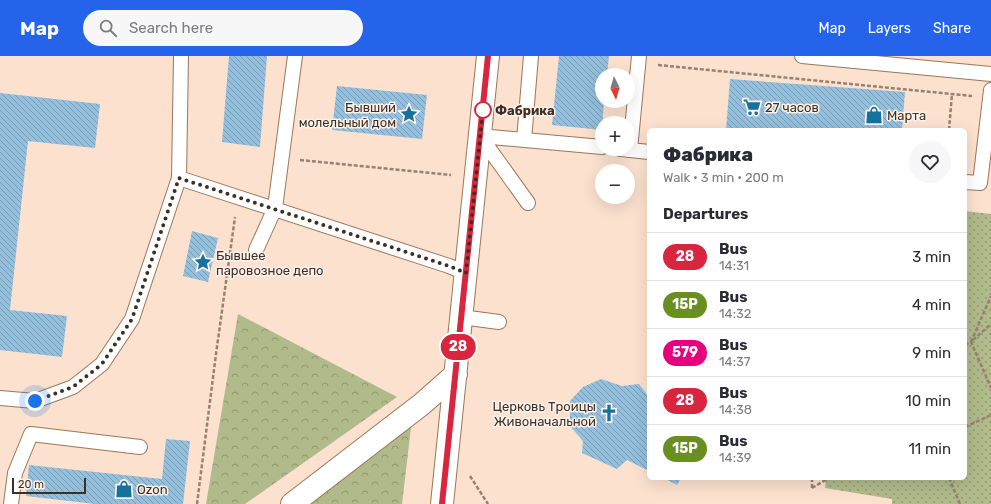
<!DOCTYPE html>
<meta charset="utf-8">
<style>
body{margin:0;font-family:Rubik,sans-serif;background:#f7f7f7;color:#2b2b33;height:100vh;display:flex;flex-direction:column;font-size:15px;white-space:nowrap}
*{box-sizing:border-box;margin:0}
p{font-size:13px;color:#7c7c81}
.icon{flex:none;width:22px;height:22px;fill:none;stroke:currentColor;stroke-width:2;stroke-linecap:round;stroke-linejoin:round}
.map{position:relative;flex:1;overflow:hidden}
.sheet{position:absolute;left:647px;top:72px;width:320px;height:352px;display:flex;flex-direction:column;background:#fff;border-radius:6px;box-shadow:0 4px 16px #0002}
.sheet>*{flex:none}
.badge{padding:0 8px;border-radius:13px;font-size:14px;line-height:26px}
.needle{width:26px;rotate:175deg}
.tools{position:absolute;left:595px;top:12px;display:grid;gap:8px}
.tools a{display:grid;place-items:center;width:40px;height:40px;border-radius:50%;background:#fff;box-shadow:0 4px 16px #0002;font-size:20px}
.scale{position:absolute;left:12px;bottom:10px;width:74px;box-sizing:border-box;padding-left:4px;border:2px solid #3f2f22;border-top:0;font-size:11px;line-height:14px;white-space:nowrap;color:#3f2f22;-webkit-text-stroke:3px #fbf2ec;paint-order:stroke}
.you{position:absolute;width:20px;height:20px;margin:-10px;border:3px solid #fff;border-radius:50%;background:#1a73e8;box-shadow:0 0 0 6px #1a73e833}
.map>.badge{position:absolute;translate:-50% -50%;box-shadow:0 0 0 2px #fff}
h2{padding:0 16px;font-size:15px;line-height:36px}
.round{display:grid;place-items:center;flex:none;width:42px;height:42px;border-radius:21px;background:#f7f7f7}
.head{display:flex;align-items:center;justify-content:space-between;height:68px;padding:0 16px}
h1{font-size:19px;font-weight:800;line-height:30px}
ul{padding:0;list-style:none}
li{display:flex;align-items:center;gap:12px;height:48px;padding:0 16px;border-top:1px solid #e1e1e2}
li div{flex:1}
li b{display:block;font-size:15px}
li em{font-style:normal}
li .badge{min-width:44px;font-weight:700;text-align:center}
header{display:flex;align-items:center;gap:24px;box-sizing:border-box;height:56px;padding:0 20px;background:#2563eb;color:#fff}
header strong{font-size:19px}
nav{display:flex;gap:22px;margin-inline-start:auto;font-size:14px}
.search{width:280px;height:36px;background:#f7f7f7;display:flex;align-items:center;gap:10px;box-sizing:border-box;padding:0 14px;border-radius:22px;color:#7c7c81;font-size:15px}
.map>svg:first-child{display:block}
.grass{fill:url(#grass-dots)}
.forest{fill:url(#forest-crowns)}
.building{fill:url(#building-back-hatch)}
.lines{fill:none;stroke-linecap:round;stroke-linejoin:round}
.lane-casing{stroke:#9c7659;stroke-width:16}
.street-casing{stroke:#9c7659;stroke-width:24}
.path{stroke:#978272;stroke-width:2.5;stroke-dasharray:4 2;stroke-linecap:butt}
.lane{stroke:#fff;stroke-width:14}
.street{stroke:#fff;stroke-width:22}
.line-casing{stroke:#fff;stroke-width:9}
.line{stroke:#d7263d;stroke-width:6}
.walk{stroke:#3f2f22;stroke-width:4;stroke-dasharray:0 7.2}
.stop-dot{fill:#fff;stroke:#d7263d;stroke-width:2}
.labels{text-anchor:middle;stroke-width:3;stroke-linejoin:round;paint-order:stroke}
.poi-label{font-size:13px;fill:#3f2f22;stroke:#fbf2ec;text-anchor:start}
.stop-label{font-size:13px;font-weight:bold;fill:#3f2f22;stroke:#fbf2ec;text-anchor:start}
</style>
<header>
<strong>Map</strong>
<div class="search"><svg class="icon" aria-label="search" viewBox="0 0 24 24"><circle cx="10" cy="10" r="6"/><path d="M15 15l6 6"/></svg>Search here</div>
<nav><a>Map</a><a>Layers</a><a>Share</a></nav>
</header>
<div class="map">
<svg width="991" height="448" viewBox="0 0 991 448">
<defs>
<pattern id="grass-dots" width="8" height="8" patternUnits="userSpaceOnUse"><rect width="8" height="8" fill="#b0ba8b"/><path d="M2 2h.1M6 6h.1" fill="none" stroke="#919871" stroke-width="1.8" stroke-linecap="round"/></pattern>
<pattern id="forest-crowns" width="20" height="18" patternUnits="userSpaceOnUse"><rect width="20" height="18" fill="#b0ba8b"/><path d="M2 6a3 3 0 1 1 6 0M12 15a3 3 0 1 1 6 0" fill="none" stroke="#919871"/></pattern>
<pattern id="building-back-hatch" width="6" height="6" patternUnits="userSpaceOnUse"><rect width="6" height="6" fill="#94c0dd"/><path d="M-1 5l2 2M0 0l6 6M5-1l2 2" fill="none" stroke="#7a9cb3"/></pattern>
</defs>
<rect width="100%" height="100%" fill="#fbe1ce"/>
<!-- grass -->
<path class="grass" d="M 965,155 L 991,158 L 991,448 L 892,448 L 892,443 L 825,432 L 826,422 L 965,422 Z"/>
<!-- forest -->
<path class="forest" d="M 238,258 L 397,341 L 245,448 L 206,448 Z
M 412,363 L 402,448 L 301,448 Z"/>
<!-- building -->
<path class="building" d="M 229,0 L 267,0 L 260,91 L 222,86 Z
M 559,0 L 609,0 L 607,19 L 602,19 L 602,45 L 604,45 L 602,74 L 552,69 Z
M 730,23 L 905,36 L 902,74 L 726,74 Z
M 337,30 L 427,39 L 422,83 L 332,74 Z
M 0,37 L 100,48 L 95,92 L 28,85 L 10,254 L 67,260 L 62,301 L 0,294 Z
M 192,175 L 218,182 L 208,226 L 183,220 Z
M 601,323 L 622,330 L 639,328 L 649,341 L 649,415 L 627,404 L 617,413 L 582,397 L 583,385 L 570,370 L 570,345 L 583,331 Z
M 166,383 L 190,385 L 183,448 L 95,448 L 26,440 L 29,409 L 162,423 Z
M 664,422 L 681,422 L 677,429 Z"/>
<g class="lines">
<!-- lane casing -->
<g class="lane-casing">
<path id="lane" d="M 802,0 L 991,18
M 480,80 L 602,91
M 480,80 L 528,147
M 524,84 L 531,0
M 620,93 L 630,94 L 639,0
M 630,94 L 649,96
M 179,122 L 181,0
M 965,126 L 980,127 L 991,34
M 256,194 L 275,152 L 295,0
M 461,261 L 499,266
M 0,342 L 35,345 L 73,331 L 102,308 L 132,263 L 179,122 L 449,210 L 466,217
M 11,448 L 15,417 L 31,378 L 140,391"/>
</g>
<!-- street casing -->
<g class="street-casing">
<path id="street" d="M 292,448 L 422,348 L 456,318
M 442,448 L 488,0"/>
</g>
<!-- path -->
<path class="path" d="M 658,9 L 972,40
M 949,74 L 952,38
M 300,104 L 451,119
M 973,284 L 991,268
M 971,286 L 991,240
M 965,289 L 971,286 L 991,332
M 965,371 L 991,359
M 470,420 L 488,448
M 949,422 L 960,448
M 812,432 L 829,422
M 812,432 L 812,422
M 197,448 L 216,298 L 235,161"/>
<!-- lane -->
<use href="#lane" class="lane"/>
<!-- street -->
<use href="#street" class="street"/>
</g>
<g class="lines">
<!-- line casing -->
<g class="line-casing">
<path id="line" d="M 442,448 L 488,0"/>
</g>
<!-- line -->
<use href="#line" class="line"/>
<!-- walk -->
<path class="walk" d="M 35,345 L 73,331 L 102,308 L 132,263 L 179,122 L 449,210 L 466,217 L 483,54"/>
</g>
<!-- icons -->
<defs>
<g id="supermarket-bare" transform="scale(1.38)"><path d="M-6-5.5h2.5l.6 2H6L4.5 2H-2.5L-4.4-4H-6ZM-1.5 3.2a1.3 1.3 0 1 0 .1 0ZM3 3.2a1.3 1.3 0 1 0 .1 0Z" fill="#16719f" stroke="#fbf2ec" stroke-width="2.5" paint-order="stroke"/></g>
<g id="sight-bare" transform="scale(1.38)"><path d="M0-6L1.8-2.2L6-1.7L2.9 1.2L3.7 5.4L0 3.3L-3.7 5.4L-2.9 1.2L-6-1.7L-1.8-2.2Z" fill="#16719f" stroke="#fbf2ec" stroke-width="2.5" paint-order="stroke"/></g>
<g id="shop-bare" transform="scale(1.38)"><path d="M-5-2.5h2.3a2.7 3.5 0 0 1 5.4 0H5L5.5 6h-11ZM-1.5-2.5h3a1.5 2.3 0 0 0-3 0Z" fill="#16719f" stroke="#fbf2ec" stroke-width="2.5" paint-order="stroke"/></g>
<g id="church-bare" transform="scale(1.38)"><path d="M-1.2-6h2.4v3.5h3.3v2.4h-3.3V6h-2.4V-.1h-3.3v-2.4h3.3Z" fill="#16719f" stroke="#fbf2ec" stroke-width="2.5" paint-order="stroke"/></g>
</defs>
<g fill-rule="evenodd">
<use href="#supermarket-bare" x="752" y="51"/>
<use href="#sight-bare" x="409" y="58"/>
<use href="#shop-bare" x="874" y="59"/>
<use href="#sight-bare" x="203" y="206"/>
<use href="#church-bare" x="609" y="357"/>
<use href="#shop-bare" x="124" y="433"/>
</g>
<!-- markers -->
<circle class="stop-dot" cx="483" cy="54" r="8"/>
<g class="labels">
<!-- poi labels -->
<g class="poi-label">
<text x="396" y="56" text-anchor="end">Бывший<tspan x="396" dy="15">молельный дом</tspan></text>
<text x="765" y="56">27 часов</text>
<text x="887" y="64">Марта</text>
<text x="216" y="204">Бывшее<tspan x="216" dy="15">паровозное депо</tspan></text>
<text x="596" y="355" text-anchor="end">Церковь Троицы<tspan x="596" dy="15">Живоначальной</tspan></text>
<text x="137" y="438">Ozon</text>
</g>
<!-- stop labels -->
<g class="stop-label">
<text x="495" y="59">Фабрика</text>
</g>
</g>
</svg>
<div class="tools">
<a><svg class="needle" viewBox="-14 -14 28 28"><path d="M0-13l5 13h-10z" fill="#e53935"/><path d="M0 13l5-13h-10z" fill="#7c7c81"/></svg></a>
<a>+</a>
<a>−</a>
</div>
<div class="scale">20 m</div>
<div class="you" style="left:35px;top:345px"></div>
<b class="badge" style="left:458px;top:291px;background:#d7263d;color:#fff">28</b>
<section class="sheet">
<div class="head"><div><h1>Фабрика</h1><p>Walk · 3 min · 200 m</p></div><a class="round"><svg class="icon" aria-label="heart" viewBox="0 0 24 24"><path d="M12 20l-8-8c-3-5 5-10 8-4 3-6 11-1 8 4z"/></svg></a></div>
<h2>Departures</h2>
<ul>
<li><span class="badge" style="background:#d7263d;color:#fff">28</span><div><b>Bus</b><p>14:31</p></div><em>3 min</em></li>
<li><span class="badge" style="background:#6b8e23;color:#fff">15Р</span><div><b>Bus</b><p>14:32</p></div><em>4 min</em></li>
<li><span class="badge" style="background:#e6007e;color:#fff">579</span><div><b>Bus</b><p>14:37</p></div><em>9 min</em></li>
<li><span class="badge" style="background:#d7263d;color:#fff">28</span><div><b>Bus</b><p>14:38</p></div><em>10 min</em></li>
<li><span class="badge" style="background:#6b8e23;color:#fff">15Р</span><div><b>Bus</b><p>14:39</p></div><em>11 min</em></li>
</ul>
</section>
</div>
